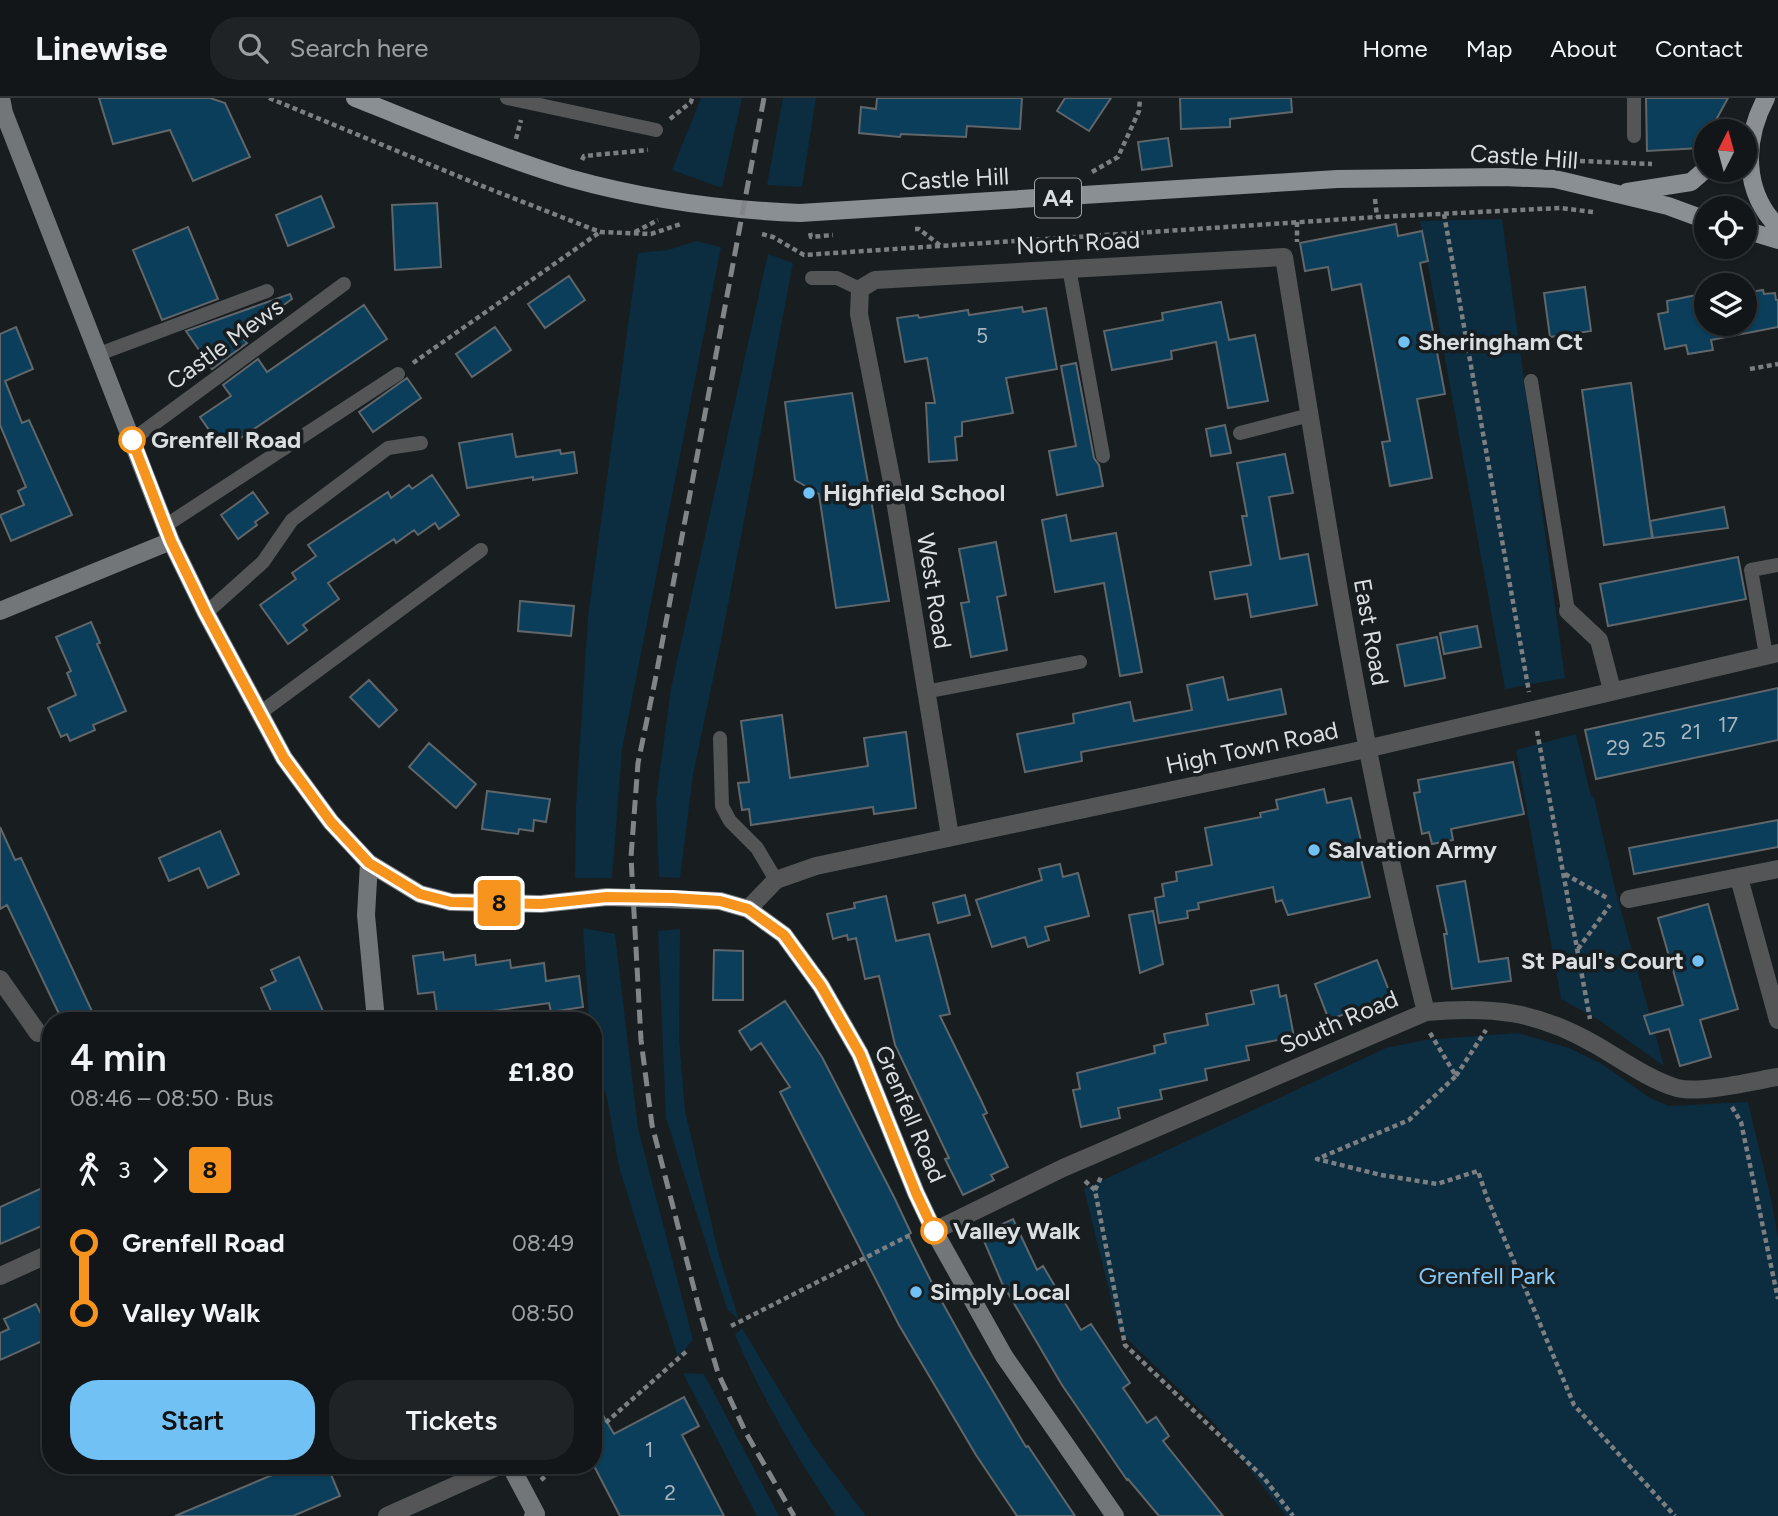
<!DOCTYPE html>
<meta charset="utf-8">
<style>
body{margin:0;font-family:Figtree,sans-serif;background:#1f2325;color:#f1f3f6;height:100vh;display:flex;flex-direction:column;font-size:26px;white-space:nowrap}
*{box-sizing:border-box;margin:0}
p{font-size:23px;color:#9c9fa2}
.icon{flex:none;width:38px;height:38px;fill:none;stroke:currentColor;stroke-width:2;stroke-linecap:round;stroke-linejoin:round}
.map{position:relative;flex:1;overflow:hidden}
.sheet{position:absolute;left:42px;top:914px;width:560px;height:462px;display:flex;flex-direction:column;background:#121618;border-radius:28px;box-shadow:0 2px 5px #0004,0 0 0 2px #313537}
.sheet>*{flex:none}
.badge{padding:0 14px;border-radius:5px;font-size:24px;line-height:46px}
.needle{width:46px;rotate:6deg}
.buttons{position:absolute;left:1694px;top:21px;display:grid;gap:14px}
.buttons a{display:grid;place-items:center;width:63px;height:63px;border-radius:50%;background:#121618;box-shadow:0 2px 5px #0004,0 0 0 2px #313537;font-size:35px}
.map>.badge{position:absolute;translate:-50% -50%;box-shadow:0 0 0 4px #fff}
.legs{display:flex;align-items:center;gap:10px;height:77px;padding:0 28px;font-size:23px}
.legs p{margin-inline-start:auto}
.overview{display:flex;align-items:center;justify-content:space-between;height:119px;padding:0 28px}
h1{font-size:38px;font-weight:600;line-height:52px}
.button{display:flex;gap:14px;margin-top:auto;padding:14px 28px}
.button a{flex:1;height:80px;border-radius:28px;background:#72c1f5;color:#111;font-size:28px;font-weight:600;line-height:80px;text-align:center}
.button a+a{background:#1f2325;color:#f1f3f6}
ul{padding:0 28px;list-style:none}
li{display:flex;align-items:center;gap:24px;height:70px;font-size:26px}
li i{display:grid;place-items:center;width:10px;height:100%;margin:0 9px;background:currentColor}
li i::after{content:'';width:18px;height:18px;margin:-9px;border:5px solid;border-radius:50%;background:#121618}
li p{margin-inline-start:auto}
li:first-child i{background:linear-gradient(#0000 50%,currentColor 0)}
li:last-child i{background:linear-gradient(currentColor 50%,#0000 0)}
header{display:flex;align-items:center;gap:42px;box-sizing:border-box;height:98px;padding:0 35px;background:#121618;border-bottom:2px solid #313537}
header strong{font-size:33px}
nav{display:flex;gap:38px;margin-inline-start:auto;font-size:24px}
.search{width:490px;height:63px;background:#1f2325;display:flex;align-items:center;gap:18px;box-sizing:border-box;padding:0 24px;border-radius:28px;color:#9c9fa2;font-size:26px}
.map>svg:first-child{display:block}
.green{fill:#0c2c3f}
.building{fill:#0a3e5a;stroke:#60666a;stroke-width:2}
.lines{fill:none;stroke-linecap:round;stroke-linejoin:round}
.path{stroke:#7b7f82;stroke-width:4.5;stroke-dasharray:5 3.5;stroke-linecap:butt}
.lane{stroke:#535557;stroke-width:14}
.street{stroke:#535557;stroke-width:18}
.secondary{stroke:#727679;stroke-width:18}
.primary{stroke:#8a8f93;stroke-width:18}
.rail{stroke:#818588;stroke-width:5;stroke-dasharray:14 7;stroke-linecap:butt}
.line-1-casing{stroke:#fff;stroke-width:16}
.line-1{stroke:#f7941d;stroke-width:10}
.poi-dot{fill:#72c1f5;stroke:#181d20;stroke-width:2.5}
.stop-1-dot{fill:#fff;stroke:#f7941d;stroke-width:3.5}
.labels{text-anchor:middle;stroke-width:7;stroke-linejoin:round;paint-order:stroke}
.number-label{font-size:21px;fill:#a7b6bf}
.shield{fill:#181d20;stroke:#a0a4a7;stroke-width:2}
.shield-label{font-size:23px;font-weight:bold;fill:#dbdee1}
.street-label{font-size:24px;fill:#dbdee1;stroke:#181d20}
.poi-label{font-size:24px;font-weight:bold;fill:#dbdee1;stroke:#181d20;text-anchor:start}
.stop-label{font-size:24px;font-weight:bold;fill:#dbdee1;stroke:#181d20;text-anchor:start}
.park-label{font-size:24px;fill:#85caf8;stroke:#181d20}
</style>
<header>
<strong>Linewise</strong>
<div class="search"><svg class="icon" aria-label="search" viewBox="0 0 24 24"><circle cx="10" cy="10" r="6"/><path d="M15 15l6 6"/></svg>Search here</div>
<nav><a>Home</a><a>Map</a><a>About</a><a>Contact</a></nav>
</header>
<div class="map">
<svg width="1778" height="1418" viewBox="0 0 1778 1418">
<rect width="100%" height="100%" fill="#181d20"/>
<!-- green -->
<path class="green" d="M 701,0 L 742,0 L 722,90 L 672,72 Z
M 783,0 L 816,0 L 802,89 L 767,87 Z
M 1502,121 L 1565,580 L 1505,591 L 1420,123 Z
M 696,143 L 721,149 L 622,652 L 612,780 L 575,780 L 576,708 L 588,518 L 638,155 L 668,152 Z
M 768,156 L 793,165 L 722,538 L 693,677 L 680,780 L 659,779 L 656,702 L 671,590 Z
M 1576,636 L 1591,698 L 1594,699 L 1615,791 L 1664,968 L 1599,922 L 1561,901 L 1516,652 Z
M 583,830 L 615,836 L 638,1030 L 693,1242 L 678,1259 L 619,1069 L 607,999 L 593,958 L 593,922 L 589,922 Z
M 680,831 L 679,940 L 685,1013 L 719,1157 L 739,1222 L 727,1211 L 666,1020 L 658,833 Z
M 1518,935 L 1569,950 L 1602,966 L 1650,1000 L 1669,1008 L 1748,1004 L 1772,1105 L 1778,1140 L 1778,1418 L 1286,1418 L 1214,1325 L 1119,1233 L 1084,1091 L 1386,950 L 1424,942 Z
M 742,1230 L 812,1346 L 866,1418 L 836,1418 C 797,1360 763,1301 735,1237 Z
M 683,1275 L 704,1276 L 779,1418 L 757,1418 Z"/>
<!-- building -->
<path class="building" d="M 99,0 L 210,0 L 225,5 L 250,59 L 193,83 L 170,32 L 113,46 Z
M 877,0 L 1022,0 L 1020,31 L 967,28 L 966,39 L 901,36 L 900,39 L 859,35 L 861,9 L 876,11 Z
M 1065,0 L 1111,0 L 1089,33 L 1057,13 Z
M 1180,0 L 1291,0 L 1292,14 L 1230,21 L 1230,29 L 1181,31 Z
M 1646,0 L 1728,0 L 1710,33 L 1706,33 L 1706,40 L 1701,50 L 1647,53 Z
M 1168,40 L 1172,68 L 1142,72 L 1138,44 Z
M 321,98 L 334,129 L 288,148 L 276,117 Z
M 437,105 L 441,169 L 395,172 L 392,107 Z
M 1396,126 L 1398,138 L 1422,133 L 1428,163 L 1420,165 L 1445,296 L 1417,301 L 1432,380 L 1390,388 L 1382,344 L 1390,343 L 1361,186 L 1332,192 L 1328,169 L 1305,173 L 1300,145 Z
M 188,129 L 218,201 L 162,222 L 133,152 Z
M 569,178 L 585,202 L 545,230 L 528,206 Z
M 1749,186 L 1750,194 L 1763,192 L 1764,196 L 1775,195 L 1776,202 L 1778,202 L 1778,229 L 1711,242 L 1713,252 L 1688,256 L 1686,247 L 1665,251 L 1658,216 L 1668,214 L 1667,203 L 1706,195 L 1706,226 L 1745,226 L 1743,187 Z
M 1585,189 L 1591,233 L 1550,239 L 1544,195 Z
M 290,196 L 292,201 L 241,238 L 247,245 L 212,271 L 186,233 Z
M 1221,204 L 1229,242 L 1255,237 L 1268,303 L 1228,310 L 1216,244 L 1171,253 L 1172,261 L 1112,272 L 1104,233 L 1163,222 L 1162,215 Z
M 364,207 L 387,241 L 223,352 L 200,319 L 231,298 L 223,287 L 258,261 L 267,274 Z
M 1022,209 L 1023,214 L 1046,210 L 1057,271 L 1006,280 L 1013,315 L 962,324 L 962,338 L 955,339 L 957,362 L 929,364 L 926,305 L 935,305 L 927,260 L 905,264 L 897,220 L 918,217 L 919,220 L 968,212 L 969,217 Z
M 16,229 L 33,271 L 5,283 L 22,325 L 29,322 L 72,417 L 11,443 L 0,417 L 24,407 L 18,393 L 26,389 L 0,327 L 0,236 Z
M 495,229 L 511,252 L 472,279 L 456,256 Z
M 1076,265 L 1094,360 L 1099,367 L 1103,388 L 1057,397 L 1049,353 L 1076,348 L 1061,268 Z
M 407,280 L 421,300 L 373,334 L 359,314 Z
M 1631,285 L 1652,440 L 1604,447 L 1582,292 Z
M 852,295 L 889,503 L 836,510 L 819,396 L 795,382 L 785,304 Z
M 1225,327 L 1231,355 L 1211,358 L 1206,331 Z
M 512,336 L 516,359 L 560,352 L 561,356 L 574,354 L 577,375 L 533,382 L 533,379 L 467,390 L 459,345 Z
M 1285,356 L 1293,395 L 1269,399 L 1280,461 L 1308,456 L 1317,507 L 1251,519 L 1247,496 L 1215,501 L 1210,474 L 1251,467 L 1242,418 L 1247,418 L 1237,365 Z
M 432,377 L 459,417 L 439,431 L 435,425 L 418,437 L 414,432 L 396,445 L 394,441 L 328,485 L 339,501 L 303,527 L 307,532 L 288,546 L 260,507 L 296,481 L 292,475 L 316,458 L 308,447 L 388,394 L 391,400 L 409,387 L 412,391 Z
M 253,394 L 268,415 L 255,424 L 257,427 L 238,441 L 221,417 Z
M 1724,409 L 1728,430 L 1653,440 L 1650,423 Z
M 1066,417 L 1071,443 L 1116,435 L 1142,574 L 1120,578 L 1104,485 L 1055,494 L 1042,422 Z
M 996,444 L 1006,497 L 997,499 L 1007,552 L 971,559 L 961,505 L 969,504 L 959,451 Z
M 1738,459 L 1746,501 L 1608,528 L 1600,486 Z
M 520,503 L 574,508 L 571,538 L 518,533 Z
M 91,524 L 100,545 L 97,546 L 126,613 L 93,627 L 95,632 L 70,643 L 67,636 L 61,639 L 48,610 L 76,597 L 67,575 L 71,573 L 56,539 Z
M 1477,528 L 1481,549 L 1444,556 L 1440,535 Z
M 1437,539 L 1445,580 L 1405,588 L 1397,547 Z
M 1223,579 L 1228,602 L 1281,591 L 1286,616 L 1081,654 L 1082,663 L 1025,674 L 1017,636 L 1074,625 L 1073,616 L 1130,604 L 1134,623 L 1192,612 L 1187,587 Z
M 369,582 L 397,612 L 379,629 L 350,599 Z
M 1778,590 L 1778,642 L 1596,681 L 1585,632 Z
M 782,617 L 790,680 L 868,668 L 864,640 L 906,634 L 916,710 L 874,716 L 873,709 L 751,727 L 749,711 L 742,712 L 738,685 L 749,684 L 741,623 Z
M 429,645 L 476,686 L 456,710 L 409,669 Z
M 1513,664 L 1524,716 L 1451,731 L 1453,742 L 1432,746 L 1429,734 L 1422,736 L 1414,695 L 1420,694 L 1418,682 Z
M 1324,691 L 1327,705 L 1351,700 L 1362,747 L 1358,748 L 1370,799 L 1288,817 L 1282,802 L 1276,804 L 1273,789 L 1198,805 L 1199,811 L 1187,813 L 1188,820 L 1159,825 L 1155,800 L 1164,798 L 1162,786 L 1177,783 L 1176,774 L 1212,767 L 1205,730 L 1261,719 L 1260,715 L 1278,711 L 1276,702 Z
M 487,693 L 550,701 L 546,724 L 534,722 L 533,733 L 519,731 L 518,736 L 482,731 Z
M 1778,722 L 1778,749 L 1634,776 L 1629,750 Z
M 0,729 L 15,762 L 21,760 L 96,922 L 62,922 L 7,807 L 0,811 Z
M 220,733 L 239,776 L 208,790 L 199,770 L 169,783 L 159,760 Z
M 1060,766 L 1063,779 L 1078,775 L 1089,818 L 1045,829 L 1049,842 L 1028,849 L 1025,839 L 992,849 L 976,802 L 1042,782 L 1039,771 Z
M 1465,783 L 1479,864 L 1508,860 L 1511,883 L 1452,891 L 1444,836 L 1447,836 L 1437,788 Z
M 965,797 L 970,817 L 938,825 L 933,805 Z
M 886,798 L 896,843 L 929,836 L 950,916 L 940,918 L 981,1002 L 987,1015 L 983,1017 L 1008,1069 L 991,1077 L 994,1082 L 963,1097 L 945,1061 L 949,1060 L 895,947 L 879,878 L 865,881 L 856,840 L 848,842 L 847,837 L 833,841 L 827,816 L 855,810 L 854,805 Z
M 1708,806 L 1738,911 L 1700,922 L 1711,959 L 1680,968 L 1669,931 L 1650,936 L 1644,918 L 1683,907 L 1658,820 Z
M 1153,813 L 1163,866 L 1140,875 L 1129,817 Z
M 714,852 L 743,853 L 743,902 L 713,902 Z
M 443,854 L 444,862 L 475,857 L 476,867 L 510,862 L 511,870 L 544,865 L 546,883 L 579,878 L 583,909 L 551,914 L 549,905 L 486,914 L 487,922 L 438,922 L 434,894 L 418,896 L 413,858 Z
M 299,859 L 327,922 L 275,922 L 261,890 L 276,883 L 271,872 Z
M 1377,862 L 1391,898 L 1329,922 L 1315,886 Z
M 1278,887 L 1280,899 L 1286,897 L 1294,939 L 1246,948 L 1249,962 L 1205,971 L 1207,982 L 1160,992 L 1162,1001 L 1118,1010 L 1120,1020 L 1081,1029 L 1073,992 L 1080,991 L 1077,975 L 1155,955 L 1154,948 L 1166,945 L 1164,936 L 1208,927 L 1206,916 L 1254,906 L 1251,893 Z
M 785,903 L 822,959 L 894,1099 L 911,1135 L 908,1137 L 936,1193 L 972,1258 L 1026,1349 L 1028,1348 L 1075,1418 L 1017,1418 L 976,1357 L 899,1227 L 780,994 L 790,989 L 761,945 L 751,952 L 739,933 Z
M 51,1086 L 51,1124 L 0,1146 L 0,1109 Z
M 1013,1121 L 1037,1172 L 1043,1168 L 1081,1232 L 1091,1226 L 1130,1285 L 1123,1290 L 1134,1306 L 1147,1325 L 1156,1319 L 1169,1338 L 1163,1343 L 1223,1418 L 1159,1418 L 1128,1381 L 1127,1382 L 1062,1287 L 1002,1185 L 981,1136 Z
M 36,1206 L 42,1218 L 51,1214 L 51,1239 L 0,1262 L 0,1235 L 9,1231 L 4,1221 Z
M 684,1299 L 699,1328 L 682,1337 L 724,1418 L 620,1418 L 593,1366 L 593,1300 L 614,1336 Z
M 296,1367 L 327,1367 L 340,1398 L 293,1418 L 175,1418 Z"/>
<g class="lines">
<!-- path -->
<path class="path" d="M 269,0 L 477,86 L 600,134 L 651,136 L 681,126
M 670,21 L 691,4 L 692,0
M 516,41 L 521,22
M 582,62 L 584,58 L 648,52
M 1580,63 L 1652,66
M 1092,74 L 1118,59 L 1139,13 L 1140,0
M 1375,101 L 1377,119
M 1444,116 L 1529,594
M 1297,124 L 1297,144
M 915,131 L 919,131 L 942,149
M 635,134 L 658,122
M 810,135 L 811,139 L 833,137
M 762,136 L 773,139 L 804,157 L 1377,119 L 1560,110 L 1593,114
M 413,265 L 600,134
M 1750,271 L 1778,266
M 1537,633 L 1590,921
M 1565,776 L 1609,801
M 1578,851 L 1610,807
M 1430,935 L 1456,978 L 1409,1022 L 1317,1061 L 1381,1077 L 1437,1086 L 1478,1073 L 1486,1097 L 1574,1307 L 1675,1418
M 1456,978 L 1486,932
M 1732,1009 L 1741,1024 L 1778,1201
M 1085,1083 L 1095,1092 L 1125,1247 L 1264,1380 L 1293,1418
M 1095,1092 L 1102,1077
M 731,1228 L 912,1136
M 593,1336 L 688,1252
M 541,1382 L 558,1367"/>
<!-- lane -->
<path class="lane" d="M 507,0 L 656,32
M 1634,0 L 1634,38
M 1069,170 L 1103,358
M 812,180 L 837,180 L 860,191
M 99,256 L 267,193
M 1531,283 L 1568,513
M 1240,335 L 1310,317
M 132,342 L 344,186
M 165,428 L 398,276
M 206,515 L 263,464 L 292,422 L 388,350 L 421,345
M 1766,557 L 1751,472 L 1778,467
M 925,594 L 1080,564
M 260,615 L 481,452
M 720,640 L 722,708 L 730,723 L 757,750 L 776,782"/>
<!-- street -->
<path class="street" d="M 1568,513 L 1599,542 L 1612,592
M 950,738 L 892,384 L 859,216 L 860,191 L 875,182 L 1284,159 C 1325,412 1363,665 1426,914
M 1739,780 L 1778,922
M 1629,801 L 1778,771
M 748,811 L 776,782 L 816,768 L 1366,651 L 1778,555
M 0,881 L 38,935
M 934,1133 L 1063,1070 L 1426,914 C 1492,908 1537,913 1596,947 C 1622,962 1648,981 1677,990 C 1700,996 1753,983 1778,979
M 0,1178 L 51,1155
M 387,1418 L 501,1367"/>
<!-- secondary -->
<path class="secondary" d="M 1,0 L 4,15 L 171,443 L 206,515 L 284,660 L 331,724 L 369,765 L 420,796 L 451,804 L 541,806 L 607,799 L 720,803 L 748,811 L 784,837 L 821,888 L 860,956 L 916,1095 L 934,1133 L 1004,1258 L 1115,1418
M 0,513 L 171,443
M 369,765 L 366,817 L 376,922
M 510,1367 L 536,1416 L 533,1418"/>
<!-- primary -->
<path class="primary" d="M 355,0 C 426,28 496,58 569,80 C 644,101 723,112 800,115 L 1337,81 L 1503,79 L 1555,81 L 1668,108 L 1706,122
M 1766,0 C 1743,43 1743,94 1778,129
M 1627,94 L 1691,84 L 1706,71
M 1745,132 L 1778,142"/>
<!-- rail -->
<path class="rail" d="M 764,0 L 655,583 L 638,665 L 631,759 L 641,942 L 652,1027 L 699,1210 L 718,1275 L 746,1335 L 794,1418"/>
</g>
<g class="lines">
<!-- line-1 casing -->
<g class="line-1-casing">
<path id="line-1" d="M 132,342 L 171,443 L 206,515 L 284,660 L 331,724 L 369,765 L 420,796 L 451,804 L 541,806 L 607,799 L 672,800 L 720,803 L 748,811 L 784,837 L 821,888 L 860,956 L 916,1095 L 934,1133"/>
</g>
<!-- line-1 -->
<use href="#line-1" class="line-1"/>
</g>
<!-- markers -->
<g class="poi-dot">
<circle cx="1404" cy="244" r="7"/>
<circle cx="809" cy="395" r="7"/>
<circle cx="1314" cy="752" r="7"/>
<circle cx="1698" cy="863" r="7"/>
<circle cx="916" cy="1194" r="7"/>
</g>
<g class="stop-1-dot">
<circle cx="132" cy="342" r="12"/>
<circle cx="934" cy="1133" r="12"/>
</g>
<g class="labels">
<!-- number labels -->
<g class="number-label">
<text x="982" y="245">5</text>
<text x="1728" y="634">17</text>
<text x="1691" y="641">21</text>
<text x="1654" y="649">25</text>
<text x="1618" y="657">29</text>
<text x="649" y="1359">1</text>
<text x="670" y="1402">2</text>
</g>
<!-- shield labels -->
<rect class="shield" x="1035" y="80.5" width="46" height="39" rx="5"/>
<g class="shield-label">
<text x="1058" y="108">A4</text>
</g>
<!-- street labels -->
<g class="street-label">
<text transform="translate(1524 59) rotate(4)" y="8">Castle Hill</text>
<text transform="translate(955 81) rotate(-3)" y="8">Castle Hill</text>
<text transform="translate(1078 145) rotate(-3)" y="8">North Road</text>
<text transform="translate(225 246) rotate(-36)" y="8">Castle Mews</text>
<text transform="translate(934 493) rotate(81)" y="8">West Road</text>
<text transform="translate(1371 534) rotate(80)" y="8">East Road</text>
<text transform="translate(1252 650) rotate(-12)" y="8">High Town Road</text>
<text transform="translate(1339 924) rotate(-23)" y="8">South Road</text>
<text transform="translate(910 1016) rotate(67)" y="8">Grenfell Road</text>
</g>
<!-- poi labels -->
<g class="poi-label">
<text x="1418" y="252">Sheringham Ct</text>
<text x="823" y="403">Highfield School</text>
<text x="1328" y="760">Salvation Army</text>
<text x="1684" y="871" text-anchor="end">St Paul's Court</text>
<text x="930" y="1202">Simply Local</text>
</g>
<!-- stop labels -->
<g class="stop-label">
<text x="151" y="350">Grenfell Road</text>
<text x="953" y="1141">Valley Walk</text>
</g>
<!-- park labels -->
<g class="park-label">
<text x="1487" y="1186">Grenfell Park</text>
</g>
</g>
</svg>
<div class="buttons">
<a><svg class="needle" viewBox="-14 -14 28 28"><path d="M0-13l5 13h-10z" fill="#e53935"/><path d="M0 13l5-13h-10z" fill="#9c9fa2"/></svg></a>
<a><svg class="icon" aria-label="locate" viewBox="0 0 24 24"><circle cx="12" cy="12" r="6"/><path d="M12 2v4M12 18v4M2 12h4M18 12h4"/></svg></a>
<a><svg class="icon" aria-label="layers" viewBox="0 0 24 24"><path d="M12 4l9 5-9 5-9-5zM3 14l9 5 9-5"/></svg></a>
</div>
<b class="badge" style="left:499px;top:805px;background:#f7941d;color:#111">8</b>
<section class="sheet">
<div class="overview"><div><h1>4 min</h1><p>08:46 – 08:50 · Bus</p></div><b>£1.80</b></div>
<div class="legs"><svg class="icon" aria-label="walk" viewBox="0 0 24 24"><circle cx="13" cy="4" r="2"/><path d="M13 8l-2 6 4 7M11 14l-3 7M7 12l3-4h3l4 4"/></svg>3<svg class="icon" aria-label="forward" viewBox="0 0 24 24"><path d="M9 5l7 7-7 7"/></svg><b class="badge" style="background:#f7941d;color:#111">8</b></div>
<ul>
<li><i style="color:#f7941d"></i><b>Grenfell Road</b><p>08:49</p></li>
<li><i style="color:#f7941d"></i><b>Valley Walk</b><p>08:50</p></li>
</ul>
<div class="button"><a>Start</a><a>Tickets</a></div>
</section>
</div>
